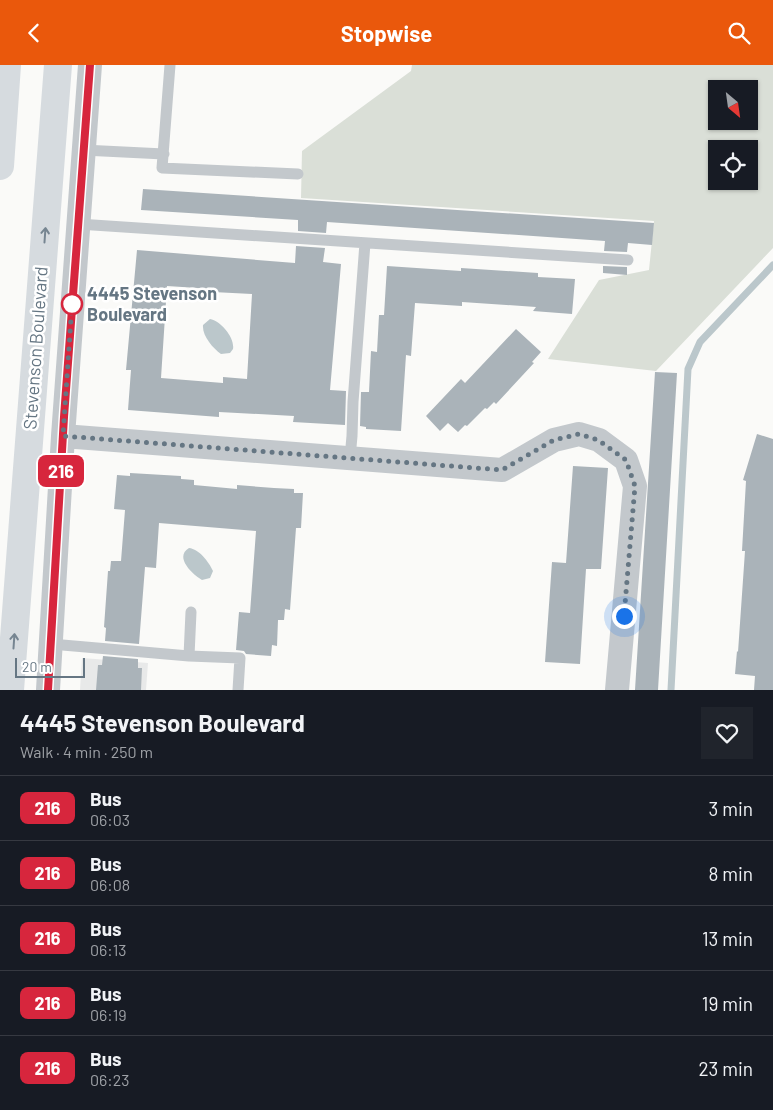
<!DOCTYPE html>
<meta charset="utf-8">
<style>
body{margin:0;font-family:Barlow,sans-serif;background:#20242c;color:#f1f3f6;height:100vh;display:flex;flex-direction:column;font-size:19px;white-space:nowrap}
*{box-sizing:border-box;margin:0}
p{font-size:16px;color:#9ea1a6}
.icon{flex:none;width:28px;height:28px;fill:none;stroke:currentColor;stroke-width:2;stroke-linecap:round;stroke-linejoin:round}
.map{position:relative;height:625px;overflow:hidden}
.sheet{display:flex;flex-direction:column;background:#171b24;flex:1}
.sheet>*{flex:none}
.badge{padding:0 10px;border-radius:8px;font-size:18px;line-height:32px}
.needle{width:32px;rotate:151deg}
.buttons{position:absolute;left:708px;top:15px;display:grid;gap:10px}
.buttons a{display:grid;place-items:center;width:50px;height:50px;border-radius:0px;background:#171b24;box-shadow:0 1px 4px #0004;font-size:25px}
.scale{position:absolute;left:15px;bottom:12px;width:70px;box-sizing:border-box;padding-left:5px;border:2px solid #657683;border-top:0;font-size:14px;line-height:18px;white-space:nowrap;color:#657683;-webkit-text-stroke:4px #fff;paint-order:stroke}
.you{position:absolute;width:25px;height:25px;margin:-12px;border:4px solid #fff;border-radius:50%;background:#1a73e8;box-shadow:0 0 0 8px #1a73e833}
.map>.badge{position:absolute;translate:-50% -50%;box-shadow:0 0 0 2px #fff}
.round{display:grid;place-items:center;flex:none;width:52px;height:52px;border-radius:0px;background:#20242c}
.summary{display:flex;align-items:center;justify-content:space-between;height:85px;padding:0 20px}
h1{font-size:24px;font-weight:700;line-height:38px}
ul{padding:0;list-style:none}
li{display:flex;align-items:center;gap:15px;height:65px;padding:0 20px;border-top:1px solid #363941}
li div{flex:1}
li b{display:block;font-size:19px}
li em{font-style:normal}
li .badge{min-width:55px;font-weight:700;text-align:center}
header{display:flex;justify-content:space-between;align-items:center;height:65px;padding:0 20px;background:#ea580c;color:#fff;font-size:22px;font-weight:700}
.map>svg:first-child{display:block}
.built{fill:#e8e9e9}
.green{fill:#dadfd7;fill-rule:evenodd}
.water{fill:#bbc7cb}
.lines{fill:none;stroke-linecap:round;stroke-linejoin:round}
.stream{stroke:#bbc7cb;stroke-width:7}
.building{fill:#aab3b9;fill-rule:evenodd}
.lane{stroke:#c3c8cc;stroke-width:11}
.street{stroke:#c3c8cc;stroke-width:24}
.primary{stroke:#d6dbdf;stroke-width:28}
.oneway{stroke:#768591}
.line-casing{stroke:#fff;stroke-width:11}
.line{stroke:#d7263d;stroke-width:8}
.walk{stroke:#657683;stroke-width:5;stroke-dasharray:0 9}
.stop-dot{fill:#fff;stroke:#d7263d;stroke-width:2.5}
.labels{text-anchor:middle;stroke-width:5;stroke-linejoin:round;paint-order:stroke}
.stop-label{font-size:18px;font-weight:bold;fill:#657683;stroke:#fff;text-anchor:start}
.street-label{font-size:18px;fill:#657683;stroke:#fff}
</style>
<header><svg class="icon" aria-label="back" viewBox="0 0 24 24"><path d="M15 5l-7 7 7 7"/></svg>Stopwise<svg class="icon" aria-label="search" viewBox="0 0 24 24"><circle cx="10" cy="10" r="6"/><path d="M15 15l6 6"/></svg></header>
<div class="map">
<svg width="773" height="625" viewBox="0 0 773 625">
<rect width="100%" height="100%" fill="#fafaf8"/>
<!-- built -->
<path class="built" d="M 82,593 L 148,598 L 146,625 L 80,625 Z"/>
<!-- green -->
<path class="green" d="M 412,0 L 773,0 L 773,183 L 656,306 L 548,294 L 599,215 L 649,205 L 654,156 L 301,133 L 302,86 L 411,6 ZM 716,24 L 749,24 L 749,56 L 716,56 ZM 716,84 L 749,84 L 749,116 L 716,116 Z"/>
<!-- water -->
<path class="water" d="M 210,254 C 221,256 235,273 233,284 L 230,288 L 221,289 C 213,283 202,271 203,260 Z
M 189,483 C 199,484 209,497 213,506 L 210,513 L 202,515 C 192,509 174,492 189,483 Z"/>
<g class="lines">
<!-- stream -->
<path class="stream" d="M 671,625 L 688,304 L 700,277 L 773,200"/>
</g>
<!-- building -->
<path class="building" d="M 143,124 L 654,158 L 652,180 L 628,178 L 627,187 L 604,186 L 605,176 L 327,157 L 326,168 L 298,166 L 298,155 L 141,145 Z
M 296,181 L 325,183 L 323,197 L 341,199 L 330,325 L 346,326 L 345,360 L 293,357 L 294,351 L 219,347 L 219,352 L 128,345 L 131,305 L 126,305 L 137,185 L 295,198 ZM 167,221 L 213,224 L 213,227 L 252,229 L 247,314 L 223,312 L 223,318 L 161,313 Z
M 387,201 L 461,206 L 461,203 L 538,208 L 538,212 L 575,214 L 572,249 L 533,246 L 536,242 L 462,237 L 462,241 L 415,238 L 411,291 L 406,290 L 401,366 L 366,364 L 366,362 L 360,361 L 361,327 L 369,327 L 371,286 L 377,287 L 379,250 L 384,250 Z
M 603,201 L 627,202 L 627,210 L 603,208 Z
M 516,264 L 541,287 L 532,297 L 534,298 L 496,339 L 494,337 L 487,344 L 485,343 L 467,361 L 465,360 L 458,367 L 448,358 L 440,366 L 426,351 L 461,314 L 465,318 Z
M 655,307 L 677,308 L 658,625 L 635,625 Z
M 757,369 L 773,374 L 773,625 L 754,625 L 755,611 L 735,609 L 737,586 L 738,587 L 745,486 L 742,486 L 746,416 L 743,415 Z
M 573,401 L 608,403 L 601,504 L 586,504 L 580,599 L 545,597 L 552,497 L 566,498 Z
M 130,408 L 181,411 L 181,414 L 194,415 L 194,420 L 237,424 L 237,420 L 274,423 L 294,424 L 294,428 L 303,428 L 301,463 L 296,463 L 290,545 L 285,544 L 284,555 L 278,555 L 277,581 L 272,580 L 271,591 L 246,589 L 244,586 L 236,585 L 239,547 L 250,548 L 256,466 L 159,458 L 156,503 L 145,502 L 139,579 L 105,576 L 106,563 L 104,562 L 108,506 L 110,506 L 111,496 L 121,496 L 125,445 L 114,444 L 117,410 L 130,411 Z
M 103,591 L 138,594 L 138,603 L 142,603 L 141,625 L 96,625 L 98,600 L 102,600 Z"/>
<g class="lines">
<!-- lane -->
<path class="lane" d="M 170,0 L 162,103 L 298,109
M 83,85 L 164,89
M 78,159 L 628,195
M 350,393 L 352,371 L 353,337 L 365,178
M 51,579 L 189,591 L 240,593 L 238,625
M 189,591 L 191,547"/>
<!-- street -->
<path class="street" d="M 63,371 L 502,405 L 554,375 L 579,369 L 599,375 L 626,395 L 635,421 L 617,625
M 48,625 L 63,371 L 90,0"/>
<!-- primary -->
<path class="primary" d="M 0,101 L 7,0
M 10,625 L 58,0"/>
</g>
<!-- one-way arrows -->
<defs><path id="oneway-shaft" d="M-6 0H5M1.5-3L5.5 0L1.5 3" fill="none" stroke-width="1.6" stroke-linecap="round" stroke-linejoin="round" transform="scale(1.25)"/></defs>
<g class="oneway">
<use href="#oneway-shaft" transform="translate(45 170) rotate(-86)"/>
<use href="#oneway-shaft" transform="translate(14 576) rotate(-86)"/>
</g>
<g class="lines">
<!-- line casing -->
<g class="line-casing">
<path id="line" d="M 48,625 L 64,352 L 90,0"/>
</g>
<!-- line -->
<use href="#line" class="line"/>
<!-- walk -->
<path class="walk" d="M 72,239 L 63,371 L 502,405 L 554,375 L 579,369 L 598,375 L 626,395 L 635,421 L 624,551"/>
</g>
<!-- markers -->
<circle class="stop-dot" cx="72" cy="239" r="10"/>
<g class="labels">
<!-- stop labels -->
<g class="stop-label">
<text x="87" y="235">4445 Stevenson<tspan x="87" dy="21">Boulevard</tspan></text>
</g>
<!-- street labels -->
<g class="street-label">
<text transform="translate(36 283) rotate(-86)" y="6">Stevenson Boulevard</text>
</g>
</g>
</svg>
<div class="buttons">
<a><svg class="needle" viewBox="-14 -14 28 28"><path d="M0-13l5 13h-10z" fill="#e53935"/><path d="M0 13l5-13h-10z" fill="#9ea1a6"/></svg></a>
<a><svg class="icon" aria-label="locate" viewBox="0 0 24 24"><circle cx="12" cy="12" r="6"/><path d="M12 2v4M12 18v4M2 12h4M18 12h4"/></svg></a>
</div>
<div class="scale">20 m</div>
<div class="you" style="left:624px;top:551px"></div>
<b class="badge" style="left:61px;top:406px;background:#d7263d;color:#fff">216</b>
</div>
<section class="sheet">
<div class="summary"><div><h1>4445 Stevenson Boulevard</h1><p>Walk · 4 min · 250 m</p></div><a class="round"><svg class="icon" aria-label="heart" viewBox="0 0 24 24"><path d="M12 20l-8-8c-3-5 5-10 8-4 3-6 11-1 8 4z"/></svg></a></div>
<ul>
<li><span class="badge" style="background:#d7263d;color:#fff">216</span><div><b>Bus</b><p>06:03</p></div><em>3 min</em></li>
<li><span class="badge" style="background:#d7263d;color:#fff">216</span><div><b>Bus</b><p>06:08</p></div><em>8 min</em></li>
<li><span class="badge" style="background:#d7263d;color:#fff">216</span><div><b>Bus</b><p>06:13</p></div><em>13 min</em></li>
<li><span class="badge" style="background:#d7263d;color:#fff">216</span><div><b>Bus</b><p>06:19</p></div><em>19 min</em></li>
<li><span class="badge" style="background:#d7263d;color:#fff">216</span><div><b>Bus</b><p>06:23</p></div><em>23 min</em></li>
</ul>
</section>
